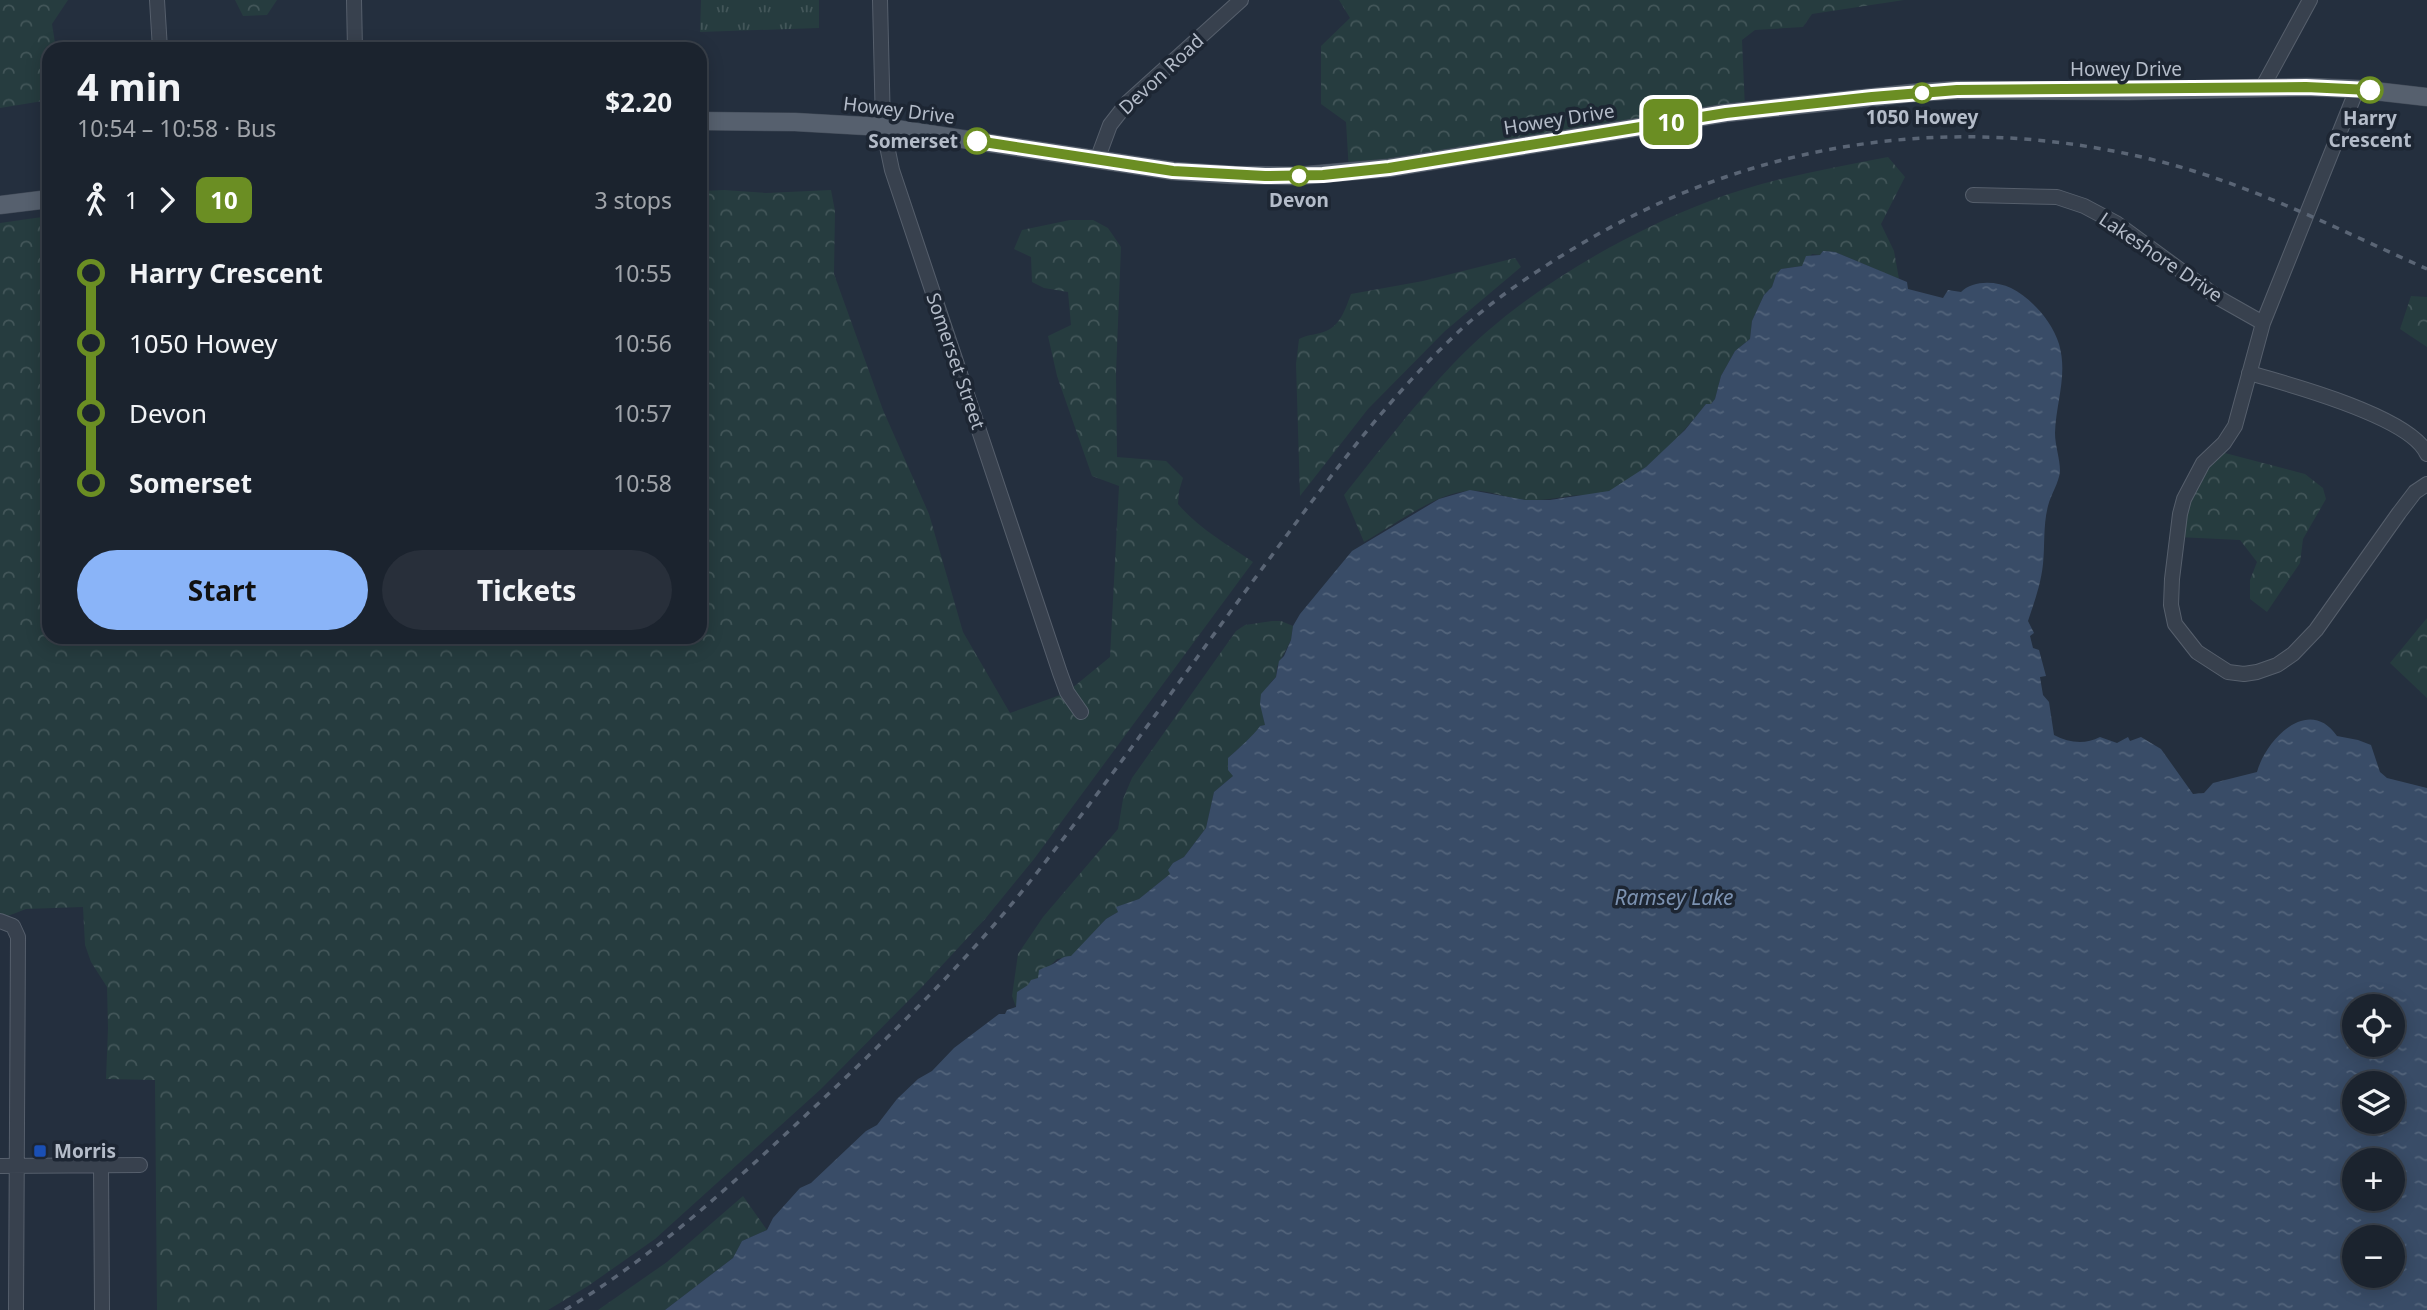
<!DOCTYPE html>
<meta charset="utf-8">
<style>
body{margin:0;font-family:"Noto Sans",sans-serif;background:#282f3a;color:#f1f3f6;height:100vh;display:flex;flex-direction:column;font-size:26px;white-space:nowrap}
*{box-sizing:border-box;margin:0}
p{font-size:23px;color:#a0a4aa}
.icon{flex:none;width:38px;height:38px;fill:none;stroke:currentColor;stroke-width:2;stroke-linecap:round;stroke-linejoin:round}
.map{position:relative;flex:1;overflow:hidden}
.drawer{position:absolute;left:42px;top:42px;width:665px;height:602px;display:flex;flex-direction:column;background:#1b232e;border-radius:21px;box-shadow:0 4px 18px #0003,0 0 0 2px #39404a}
.drawer>*{flex:none}
.badge{padding:0 14px;border-radius:10px;font-size:24px;line-height:46px}
.controls{position:absolute;left:2342px;top:994px;display:grid;gap:14px}
.controls a{display:grid;place-items:center;width:63px;height:63px;border-radius:50%;background:#1b232e;box-shadow:0 4px 18px #0003,0 0 0 2px #39404a;font-size:35px}
.map>.badge{position:absolute;translate:-50% -50%;box-shadow:0 0 0 4px #fff}
.legs{display:flex;align-items:center;gap:10px;height:77px;padding:0 35px;font-size:23px}
.legs p{margin-inline-start:auto}
.summary{display:flex;align-items:center;justify-content:space-between;height:119px;padding:0 35px}
h1{font-size:38px;font-weight:700;line-height:52px}
.cta{display:flex;gap:14px;margin-top:auto;padding:14px 35px}
.cta a{flex:1;height:80px;border-radius:42px;background:#8ab4f8;color:#111;font-size:28px;font-weight:700;line-height:80px;text-align:center}
.cta a+a{background:#282f3a;color:#f1f3f6}
ul{padding:0 35px;list-style:none}
li{display:flex;align-items:center;gap:24px;height:70px;font-size:26px}
li i{display:grid;place-items:center;width:10px;height:100%;margin:0 9px;background:currentColor}
li i::after{content:'';width:18px;height:18px;margin:-9px;border:5px solid;border-radius:50%;background:#1b232e}
li p{margin-inline-start:auto}
li:first-child i{background:linear-gradient(#0000 50%,currentColor 0)}
li:last-child i{background:linear-gradient(currentColor 50%,#0000 0)}
.map>svg:first-child{display:block}
.forest{fill:url(#forest-crowns)}
.park{fill:url(#park-tufts)}
.water{fill:url(#water-ripples);fill-rule:evenodd}
.lines{fill:none;stroke-linecap:round;stroke-linejoin:round}
.minor-casing{stroke:#565f6c;stroke-width:16}
.major-casing{stroke:#414a57;stroke-width:19}
.minor{stroke:#38414e;stroke-width:14}
.major{stroke:#56606e;stroke-width:18}
.rail{stroke:#5a6575;stroke-width:3.5;stroke-dasharray:7 7;stroke-linecap:butt}
.line-1-casing{stroke:#fff;stroke-width:16}
.line-1{stroke:#6b8e23;stroke-width:10}
.stop-1-dot{fill:#fff;stroke:#6b8e23;stroke-width:3.5}
.transit-dot{fill:#1a4fb4;stroke:#1d2633;stroke-width:2.5}
.labels{text-anchor:middle;stroke-width:7;stroke-linejoin:round;paint-order:stroke}
.street-label{font-size:19px;fill:#b4bcc9;stroke:#1d2633}
.stop-label{font-size:19px;font-weight:bold;fill:#b4bcc9;stroke:#1d2633}
.poi-label{font-size:19px;font-weight:bold;fill:#b4bcc9;stroke:#1d2633;text-anchor:start}
.water-label{font-size:21px;font-style:italic;fill:#7c92b1;stroke:#1d2633}
</style>
<div class="map">
<svg width="2427" height="1310" viewBox="0 0 2427 1310">
<defs>
<pattern id="forest-crowns" width="20" height="18" patternUnits="userSpaceOnUse" patternTransform="scale(1.75)"><rect width="20" height="18" fill="#263c3f"/><path d="M2 6a3 3 0 1 1 6 0M12 15a3 3 0 1 1 6 0" fill="none" stroke="#435659"/></pattern>
<pattern id="park-tufts" width="24" height="20" patternUnits="userSpaceOnUse" patternTransform="scale(1.75)"><rect width="24" height="20" fill="#263c3f"/><path d="M3 7l-1-3M5 7V3M7 7l1-3M15 17l-1-3M17 17v-4M19 17l1-3" fill="none" stroke="#435659"/></pattern>
<pattern id="water-ripples" width="26" height="14" patternUnits="userSpaceOnUse" patternTransform="scale(1.75)"><rect width="26" height="14" fill="#394c67"/><path d="M2 4q2-2 4 0t4 0M15 11q2-2 4 0t4 0" fill="none" stroke="#53647b"/></pattern>
</defs>
<rect width="100%" height="100%" fill="#242f3e"/>
<!-- forest -->
<path class="forest" d="M 0,0 L 68,0 L 52,24 L 56,49 L 49,49 L 49,100 L 0,108 Z
M 235,0 L 277,0 L 267,15 L 243,16 Z
M 1339,0 L 1904,0 L 1812,14 L 1803,27 L 1755,30 L 1742,40 L 1745,109 L 1349,172 L 1346,122 L 1321,104 L 1321,46 L 1350,18 Z
M 1888,157 L 1905,177 L 1881,224 L 1894,251 L 1899,279 L 1835,252 L 1823,251 L 1820,255 L 1812,254 L 1802,266 L 1781,269 L 1776,275 L 1772,287 L 1764,295 L 1752,321 L 1750,339 L 1735,351 L 1721,376 L 1715,399 L 1711,404 L 1706,404 C 1680,437 1648,471 1611,490 C 1599,497 1583,494 1569,496 C 1555,498 1542,501 1527,500 C 1508,499 1488,489 1469,491 C 1437,492 1393,526 1364,542 L 1344,495 C 1379,451 1414,405 1453,364 C 1518,295 1619,236 1707,202 C 1765,179 1827,169 1888,157 Z
M 724,190 L 766,193 L 831,190 L 835,211 L 834,274 L 883,410 L 929,514 L 963,632 L 1010,713 L 1066,693 L 1110,657 L 1119,486 L 1092,476 L 1057,376 L 1048,336 L 1071,325 L 1068,292 L 1044,288 L 1032,282 L 1031,257 L 1014,249 L 1022,230 L 1070,220 L 1093,220 L 1108,228 L 1121,247 L 1116,373 L 1117,457 L 1166,461 L 1183,478 L 1179,491 L 1178,504 C 1199,529 1227,544 1253,562 L 1034,859 L 985,919 L 921,988 L 821,1089 L 655,1239 L 588,1286 L 548,1310 L 157,1310 L 155,1080 L 106,1079 L 108,1028 L 107,987 L 91,962 L 85,945 L 83,907 L 26,909 L 0,919 L 0,223 L 49,216 L 49,637 L 700,637 L 700,191 Z
M 1515,258 L 1521,267 L 1445,331 L 1368,409 L 1300,496 L 1296,364 L 1299,339 C 1308,334 1317,335 1326,331 C 1341,325 1346,307 1351,294 L 1423,281 Z
M 2411,296 L 2427,297 L 2427,347 L 2400,329 Z
M 2221,452 L 2305,474 L 2323,488 L 2326,499 L 2303,539 L 2300,563 L 2267,612 L 2250,599 L 2250,580 L 2257,562 L 2240,540 L 2178,537 L 2191,487 Z
M 2427,618 L 2427,698 L 2390,663 Z
M 1272,621 L 1281,621 L 1293,626 L 1291,640 L 1277,667 L 1276,677 C 1259,692 1261,706 1265,725 L 1260,726 C 1254,736 1237,750 1228,758 L 1233,776 L 1214,792 L 1206,828 L 1184,857 L 1173,863 L 1170,874 L 1139,899 L 1117,907 L 1118,912 L 1106,919 L 1072,956 L 1057,959 L 1038,978 L 1016,1007 L 1012,996 L 1018,954 L 1043,917 L 1118,829 L 1123,799 L 1132,778 L 1236,631 L 1245,625 Z
M 743,1196 L 767,1230 L 742,1241 L 733,1258 L 665,1310 L 598,1310 L 667,1262 Z"/>
<!-- park -->
<path class="park" d="M 701,0 L 819,0 L 819,28 L 700,32 Z"/>
<!-- water -->
<path class="water" d="M 1823,251 L 1835,252 L 1907,282 L 1908,289 L 1943,298 L 1948,290 L 1961,292 C 1973,280 1996,281 2011,288 C 2031,298 2052,321 2059,344 C 2068,375 2056,402 2055,433 C 2055,446 2060,458 2060,471 C 2059,483 2051,494 2048,506 C 2043,525 2045,545 2043,564 C 2041,584 2034,603 2028,621 L 2034,633 L 2030,636 L 2033,648 L 2039,650 L 2046,676 L 2040,677 L 2043,695 L 2049,702 L 2054,735 C 2069,743 2085,745 2100,737 L 2117,743 L 2128,737 L 2130,741 L 2141,737 L 2161,749 L 2193,794 L 2204,793 L 2213,783 L 2257,772 C 2266,739 2309,695 2337,736 L 2358,740 L 2371,745 L 2380,772 L 2387,778 L 2427,788 L 2427,1310 L 665,1310 L 733,1258 L 742,1241 L 767,1230 L 773,1218 L 800,1188 L 811,1183 L 866,1131 L 877,1125 L 897,1099 L 918,1079 L 932,1071 L 954,1048 L 999,1014 L 1005,1014 L 1007,1010 L 1016,1007 L 1017,992 L 1028,985 L 1031,980 L 1038,978 L 1039,970 C 1044,967 1048,967 1053,964 C 1061,960 1061,956 1071,956 L 1106,919 L 1118,912 L 1116,907 L 1139,899 L 1170,874 L 1168,870 L 1173,863 L 1184,857 L 1206,828 L 1214,792 L 1233,776 L 1228,770 L 1228,758 C 1237,750 1254,735 1260,726 L 1265,725 L 1260,704 L 1261,694 L 1276,677 L 1279,661 L 1284,656 L 1291,640 L 1293,626 L 1300,614 L 1352,551 L 1439,499 L 1470,490 L 1525,500 L 1550,500 L 1609,491 L 1646,467 L 1685,430 L 1706,404 L 1711,404 L 1715,399 L 1721,376 L 1735,351 L 1750,339 L 1752,321 L 1764,295 L 1772,287 L 1776,275 L 1781,269 L 1802,266 L 1806,256 L 1820,255 ZM 2354,1006 L 2392,1006 L 2392,1045 L 2354,1045 ZM 2354,1083 L 2392,1083 L 2392,1122 L 2354,1122 ZM 2354,1160 L 2392,1160 L 2392,1199 L 2354,1199 ZM 2354,1237 L 2392,1237 L 2392,1276 L 2354,1276 Z"/>
<g class="lines">
<!-- minor casing -->
<g class="minor-casing">
<path id="minor" d="M 157,0 L 160,49
M 354,0 L 355,49
M 880,0 L 883,127 L 892,170 L 1060,673 L 1067,692 L 1081,712
M 2262,88 L 2310,0
M 2357,89 L 2263,323 L 2235,426 L 2224,443 L 2203,463 L 2184,499 L 2180,514 L 2172,579 L 2171,605 L 2175,624 L 2197,652 L 2228,672 L 2244,674 L 2257,672 L 2277,665 L 2293,654 L 2316,630 L 2399,513 L 2415,492 L 2427,484
M 1097,160 L 1110,125 L 1128,102 L 1241,0
M 1973,195 L 2057,197 L 2084,206 L 2116,223 L 2217,297 L 2263,323
M 2249,373 C 2289,384 2411,417 2427,454
M 0,921 L 13,926 L 18,937 L 16,1310
M 101,1165 L 102,1310
M 0,1166 L 140,1165"/>
</g>
<!-- major casing -->
<g class="major-casing">
<path id="major" d="M 700,121 L 795,122 L 883,127 L 1173,171 L 1234,175 L 1297,176 L 1389,168 L 1726,113 L 1912,93 L 1957,90 L 2129,91 L 2307,87 L 2357,89 L 2427,97
M 0,205 L 49,199"/>
</g>
<!-- minor -->
<use href="#minor" class="minor"/>
<!-- major -->
<use href="#major" class="major"/>
<!-- rail -->
<path class="rail" d="M 565,1310 C 662,1251 740,1177 823,1099 C 895,1031 966,962 1028,884 C 1112,778 1189,667 1270,558 C 1326,482 1383,404 1452,338 C 1489,302 1533,273 1576,247 C 1752,141 1951,111 2150,159 C 2247,182 2337,229 2427,269"/>
</g>
<g class="lines">
<!-- line-1 casing -->
<g class="line-1-casing">
<path id="line-1" d="M 977,141 L 1173,171 L 1265,176 L 1323,175 L 1389,168 L 1726,113 L 1872,97 L 1957,90 L 2306,87 L 2370,90"/>
</g>
<!-- line-1 -->
<use href="#line-1" class="line-1"/>
</g>
<!-- markers -->
<g class="stop-1-dot">
<circle cx="2370" cy="90" r="12"/>
<circle cx="1922" cy="93" r="9"/>
<circle cx="977" cy="141" r="12"/>
<circle cx="1299" cy="176" r="9"/>
</g>
<rect class="transit-dot" x="33" y="1144" width="14" height="14" rx="3.5"/>
<g class="labels">
<!-- street labels -->
<g class="street-label">
<text x="2126" y="76">Howey Drive</text>
<text transform="translate(1161 74) rotate(-43)" y="7">Devon Road</text>
<text transform="translate(899 110) rotate(7)" y="7">Howey Drive</text>
<text transform="translate(1559 119) rotate(-9)" y="7">Howey Drive</text>
<text transform="translate(2161 257) rotate(34)" y="7">Lakeshore Drive</text>
<text transform="translate(956 361) rotate(71)" y="7">Somerset Street</text>
</g>
<!-- stop labels -->
<g class="stop-label">
<text x="1922" y="124">1050 Howey</text>
<text x="2370" y="125">Harry<tspan x="2370" dy="22">Crescent</tspan></text>
<text x="958" y="148" text-anchor="end">Somerset</text>
<text x="1299" y="207">Devon</text>
</g>
<!-- poi labels -->
<g class="poi-label">
<text x="54" y="1158">Morris</text>
</g>
<!-- water labels -->
<g class="water-label">
<text x="1674" y="905">Ramsey Lake</text>
</g>
</g>
</svg>
<div class="controls">
<a><svg class="icon" aria-label="locate" viewBox="0 0 24 24"><circle cx="12" cy="12" r="6"/><path d="M12 2v4M12 18v4M2 12h4M18 12h4"/></svg></a>
<a><svg class="icon" aria-label="layers" viewBox="0 0 24 24"><path d="M12 4l9 5-9 5-9-5zM3 14l9 5 9-5"/></svg></a>
<a>+</a>
<a>−</a>
</div>
<b class="badge" style="left:1671px;top:122px;background:#6b8e23;color:#fff">10</b>
<section class="drawer">
<div class="summary"><div><h1>4 min</h1><p>10:54 – 10:58 · Bus</p></div><b>$2.20</b></div>
<div class="legs"><svg class="icon" aria-label="walk" viewBox="0 0 24 24"><circle cx="13" cy="4" r="2"/><path d="M13 8l-2 6 4 7M11 14l-3 7M7 12l3-4h3l4 4"/></svg>1<svg class="icon" aria-label="forward" viewBox="0 0 24 24"><path d="M9 5l7 7-7 7"/></svg><b class="badge" style="background:#6b8e23;color:#fff">10</b><p>3 stops</p></div>
<ul>
<li><i style="color:#6b8e23"></i><b>Harry Crescent</b><p>10:55</p></li>
<li><i style="color:#6b8e23"></i><span>1050 Howey</span><p>10:56</p></li>
<li><i style="color:#6b8e23"></i><span>Devon</span><p>10:57</p></li>
<li><i style="color:#6b8e23"></i><b>Somerset</b><p>10:58</p></li>
</ul>
<div class="cta"><a>Start</a><a>Tickets</a></div>
</section>
</div>
